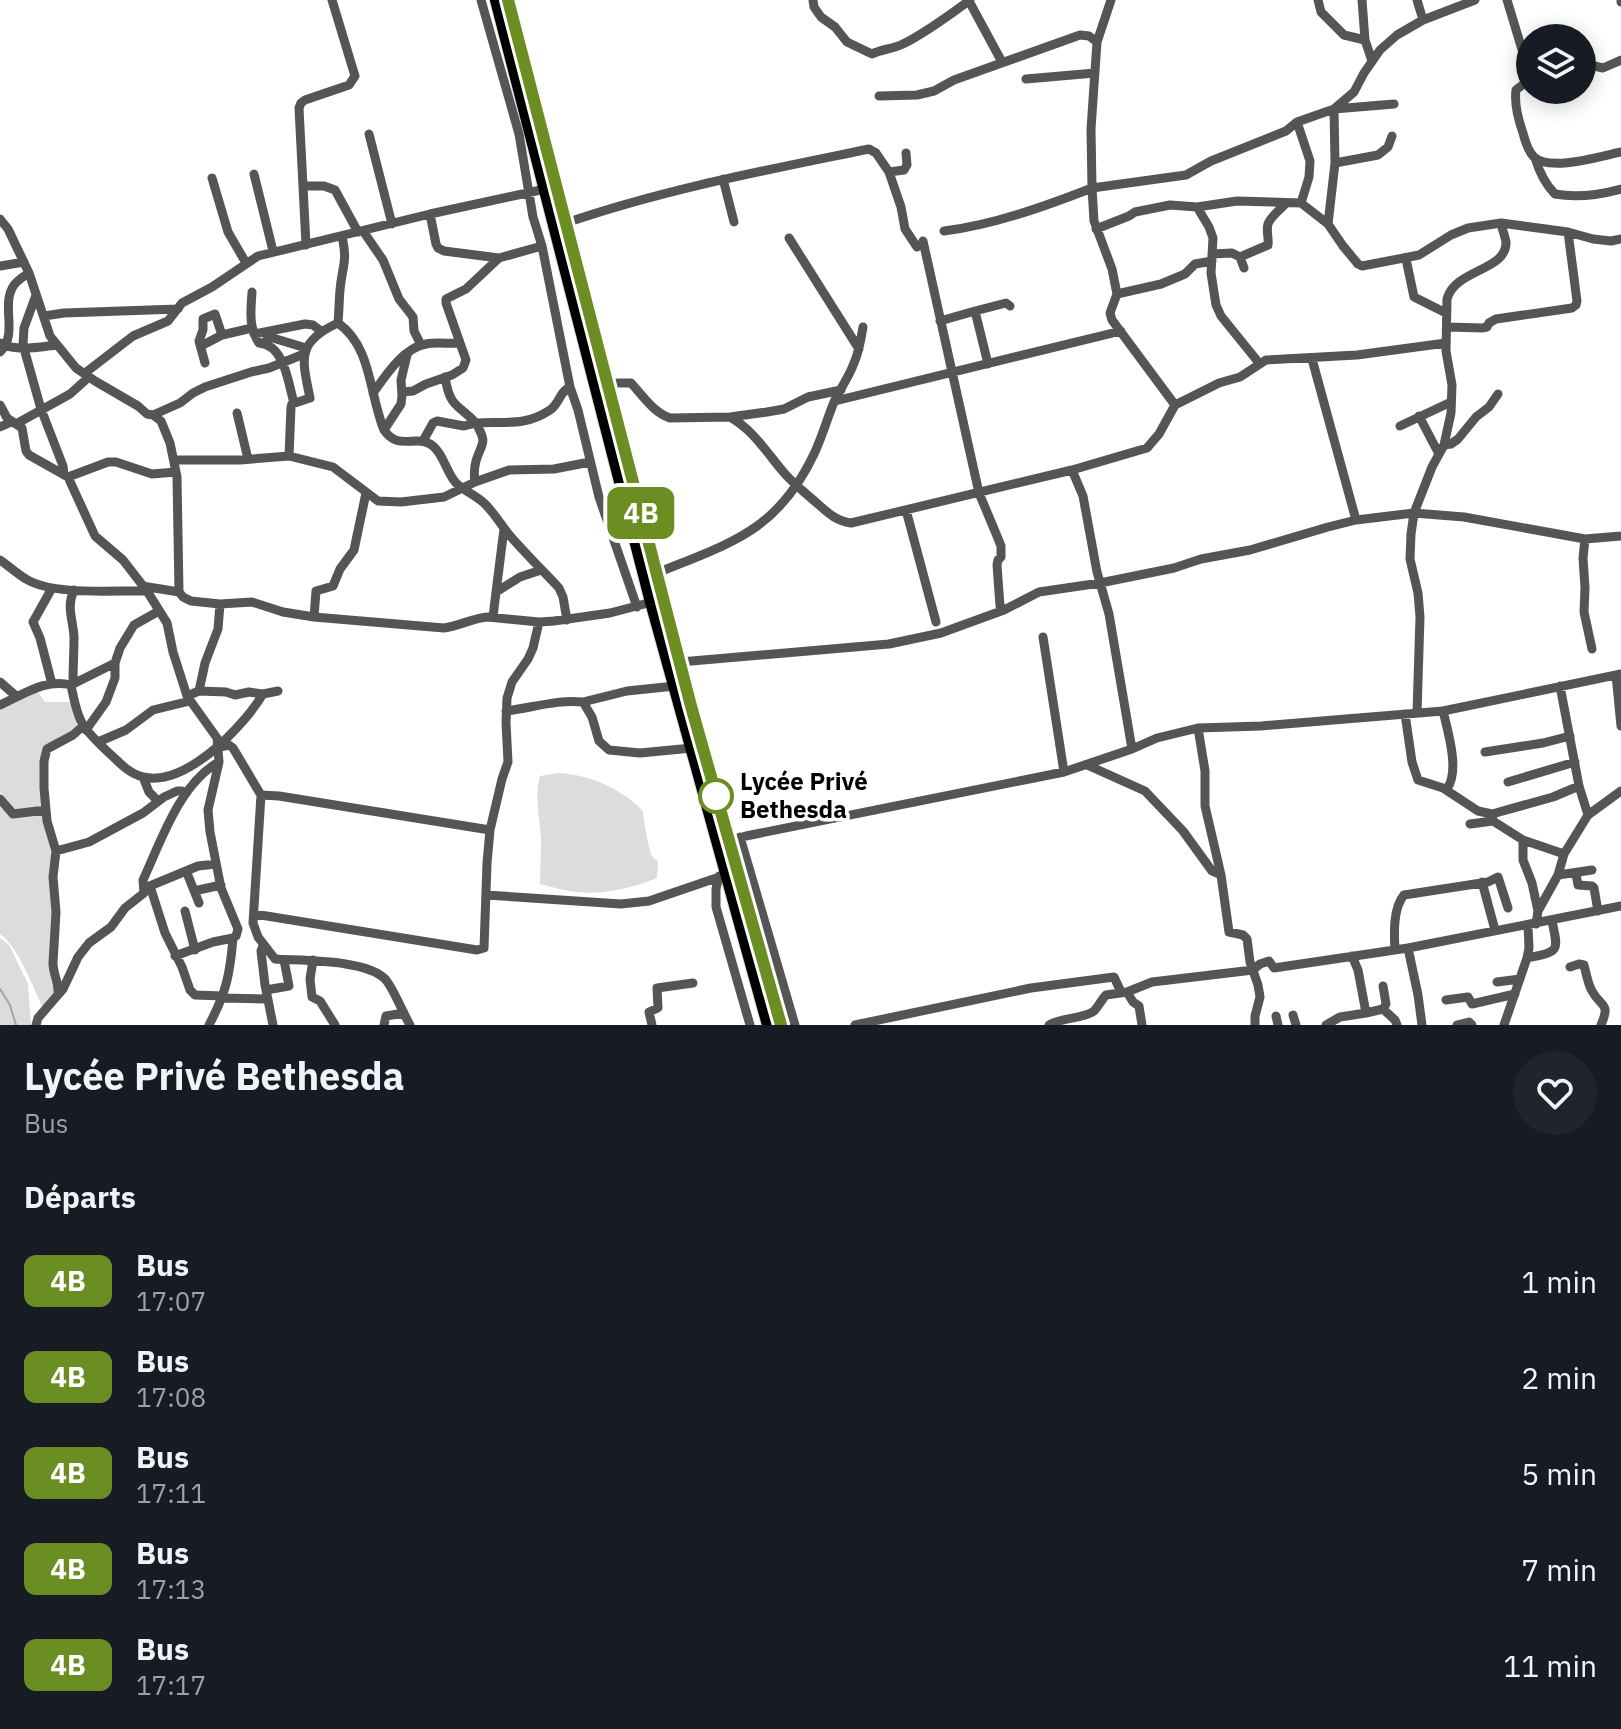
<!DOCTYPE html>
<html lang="fr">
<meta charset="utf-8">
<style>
body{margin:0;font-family:"IBM Plex Sans",sans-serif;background:#20242c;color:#f1f3f6;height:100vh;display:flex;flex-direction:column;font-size:30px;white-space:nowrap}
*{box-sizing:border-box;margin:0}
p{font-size:26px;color:#9ea1a6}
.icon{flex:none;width:44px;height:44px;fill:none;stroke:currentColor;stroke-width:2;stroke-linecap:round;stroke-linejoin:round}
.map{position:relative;height:1025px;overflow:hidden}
.details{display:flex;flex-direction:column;background:#171b24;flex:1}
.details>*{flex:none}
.badge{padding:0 16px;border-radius:12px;font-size:28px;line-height:52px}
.tools{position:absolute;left:1516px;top:24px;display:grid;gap:16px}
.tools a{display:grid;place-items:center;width:80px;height:80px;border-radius:50%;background:#171b24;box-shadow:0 4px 20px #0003;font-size:40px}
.map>.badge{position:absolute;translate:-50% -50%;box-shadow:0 0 0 4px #fff}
h2{padding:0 24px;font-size:30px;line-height:72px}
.round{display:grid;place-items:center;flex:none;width:84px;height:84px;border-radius:42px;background:#20242c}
.head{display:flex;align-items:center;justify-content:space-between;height:136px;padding:0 24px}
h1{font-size:38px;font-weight:700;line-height:60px}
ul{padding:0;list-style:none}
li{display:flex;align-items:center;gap:24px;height:96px;padding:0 24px}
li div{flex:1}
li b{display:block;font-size:30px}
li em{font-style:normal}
li .badge{min-width:88px;font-weight:700;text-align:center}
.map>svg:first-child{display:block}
.green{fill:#dcdcdc}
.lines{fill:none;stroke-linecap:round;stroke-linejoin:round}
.stream{stroke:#a3a3a3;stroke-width:2}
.trunk-casing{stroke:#dbdbdb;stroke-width:16}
.minor{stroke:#555;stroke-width:9}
.trunk{stroke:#000;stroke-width:14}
.line-casing{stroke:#fff;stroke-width:18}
.line{stroke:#6b8e23;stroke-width:12}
.stop-dot{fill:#fff;stroke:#6b8e23;stroke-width:4}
.labels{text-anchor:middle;stroke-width:7;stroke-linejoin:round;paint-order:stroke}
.stop-label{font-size:24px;font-weight:bold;fill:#000;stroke:#fff;text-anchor:start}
</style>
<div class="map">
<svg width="1621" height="1025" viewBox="0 0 1621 1025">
<rect width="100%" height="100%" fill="#fff"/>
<!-- green -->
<path class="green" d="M 36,689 L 45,702 L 70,702 L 82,726 L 45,749 L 44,808 L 14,810 L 0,792 L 0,708 Z
M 558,773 C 591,775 620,788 643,811 C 643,819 649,850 652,856 C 654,858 656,860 658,861 L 657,878 C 633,888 604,895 577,892 C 565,891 552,887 540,884 C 540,869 541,854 541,839 C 540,819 534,797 540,776 Z
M 0,802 L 12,816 L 43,815 L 52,854 L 55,993 L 43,1008 C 32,986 20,949 0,934 Z
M 0,938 L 9,945 L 28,984 L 31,1025 L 0,1025 Z"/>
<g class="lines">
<!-- stream -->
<path class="stream" d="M 0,989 L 10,1005 L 16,1025"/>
<!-- trunk casing -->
<g class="trunk-casing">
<path id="trunk" d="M 497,0 L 652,602 L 769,1025
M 508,0 L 691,706 L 781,1025"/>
</g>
<!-- minor -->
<path class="minor" d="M 481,0 L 519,134 L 533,217 L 542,246 L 570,387 L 578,410 L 599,497 L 637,607
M 813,0 L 814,7 L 821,17 L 835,27 L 847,42 L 872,54 C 882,49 893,49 903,44 C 927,32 948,16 970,0
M 1318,0 L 1321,12 L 1344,35 L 1365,40
M 1362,0 L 1365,40 L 1372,61
M 1417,0 L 1423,20
M 1507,0 L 1530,76
M 1621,0 L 1621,2
M 969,1 L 1002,62
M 1026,79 L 1095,73
M 1530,79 L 1516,90 C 1514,105 1518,119 1523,133 C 1525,141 1528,151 1534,157 C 1550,172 1601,156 1621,152
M 1582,87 L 1590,65 L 1603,68 L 1621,60
M 1565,90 L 1577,90
M 879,96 L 917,95 L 934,91 L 954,80 L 1080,35 L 1089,36 L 1097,42
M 1297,122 L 1310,161 L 1309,177 L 1301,203
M 369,134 L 392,224
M 1535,158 C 1539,171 1545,184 1555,194 C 1577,198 1599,195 1621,189
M 1335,163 L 1378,155 L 1388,147 L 1392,136
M 889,172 L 904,170 L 907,165 L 906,153
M 254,174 L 273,251
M 212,178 L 228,232 L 246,263
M 723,179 L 734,222
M 304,186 L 324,186 L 335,190 L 358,232
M 1197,207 L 1209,227 L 1213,238 L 1211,273 L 1216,305 L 1221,316 L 1259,363
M 430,214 L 436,244 L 438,248 L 444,251 L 499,258 L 542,246
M 0,219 L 8,229 L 29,273 L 50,336 L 76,368 L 95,381 L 138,406 L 147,414 L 153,415 L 161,421 L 170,443 L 177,477 L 179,592
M 566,223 C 665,189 767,170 869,149 L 876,153 L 889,172 L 901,207 L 905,229 L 917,247
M 1328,224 L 1335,163 L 1334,109 L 1394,104
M 1096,229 L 1129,216 L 1135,212 L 1170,205 L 1197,207 L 1237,201 L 1301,203 L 1328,224 L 1343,246 L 1358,264 L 1362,266 L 1419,255 L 1451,235 L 1468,228 L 1501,223 L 1568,232 L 1593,239 L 1611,241 L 1621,239
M 363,231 L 383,260 L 399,299 L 413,317 L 414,331 L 421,345
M 944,231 C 993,225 1046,206 1092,188 L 1091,129 L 1097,42 L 1111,0
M 342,237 C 348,262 342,266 340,290 C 339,301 339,312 338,323 C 372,347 369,394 384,430 C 399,452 416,433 433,446 C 444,455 446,472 456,483 C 464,491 476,495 485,504 C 496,515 502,527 512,538 C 527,555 543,571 559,588 L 563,597 L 567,620
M 789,238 L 859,349
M 923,241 L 979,493 L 997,536 L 1001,546 L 1001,557 L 998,560 L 997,565 L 1000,606 L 1004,610 L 1039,592 L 1100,583 L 1174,568 L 1201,559 L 1250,550 L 1328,527 L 1356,520 L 1414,513 L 1464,517 L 1585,539 L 1621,536
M 306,245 L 299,108 L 301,103 L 305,100 L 349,85 L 355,76 L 332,0
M 1212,254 L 1232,253 L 1240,257 L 1244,268
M 1240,257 L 1268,245 C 1269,238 1266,231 1268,224 C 1270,217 1281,209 1286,203
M 1406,259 L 1414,297 L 1446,313
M 0,266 L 24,262
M 252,292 C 251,310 248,326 259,343 C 285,345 288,383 294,403
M 1117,294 L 1161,284 L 1185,274 L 1195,264 L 1212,261
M 36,295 L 24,328 L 23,345 L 41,409 L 63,466 L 64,475
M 44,316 L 64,313 L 178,309
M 940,321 L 975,311
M 1448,327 L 1482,328 L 1487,327 L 1489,323 L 1496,319 L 1572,308 L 1576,305 L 1577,301 L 1568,232
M 254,334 L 305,324 L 313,325 L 321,331
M 0,343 C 16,352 39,347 57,345
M 264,343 L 269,338 L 273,338 L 306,348
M 201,346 L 222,335 L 252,328
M 0,352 C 19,334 0,305 14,285 C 18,280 24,276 29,273
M 1312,359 L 1356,520
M 205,363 L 199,341 L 203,330 L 203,319 L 215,314 L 222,335
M 988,364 L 975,311 L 1006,303 L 1010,306
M 85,373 L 133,336 L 168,321 L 182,303 L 212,287 L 258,256 L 430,214 L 545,189
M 445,377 C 450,408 457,403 476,423 C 503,421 525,427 550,410 C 560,403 559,392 570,387
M 609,388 L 617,383 L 631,383 C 643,396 653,412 670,418 L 730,417 L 767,412 L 784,409 L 808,397 L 841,390
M 402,392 L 413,391 L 426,384 L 452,375 L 463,368 L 466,360 L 446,303 L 446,299 L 466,289 L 499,258
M 373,393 C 386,375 403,348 426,344 C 437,342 448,344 459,343
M 835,401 L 1121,331
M 0,405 L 7,418 L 22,428 L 26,451 L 29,455 L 68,477 L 95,536 L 123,560 L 147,591 L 167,623 L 173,652 L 187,696 L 217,738 L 219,762 L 208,810 L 210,832 L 221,888 L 238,929 L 236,936 L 233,938 C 230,975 226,993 209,1025
M 1175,405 L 1112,320 L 1110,313 L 1117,294 L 1112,269 L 1094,221 L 1092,188 L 1186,175 L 1211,161 L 1286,131 L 1297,122 L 1334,109 L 1354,92 L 1364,73 L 1380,50 L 1397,35 L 1423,20 L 1475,0
M 237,413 L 248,459
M 153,415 L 180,403 L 193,393 L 205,387 L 251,372 L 269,368 L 304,354
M 1419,416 L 1439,454
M 730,417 C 755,431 768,455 786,475 C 796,486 808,495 819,505 C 829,514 837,521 851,523 L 1072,470 L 1147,448 L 1159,434 L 1175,405 L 1219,383 L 1240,377 L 1266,360 L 1357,355 L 1446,343
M 16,424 L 70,394 L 89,377
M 1400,426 L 1451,402
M 0,427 L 11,422
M 384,430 L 401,404 L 402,396 L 401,380 L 407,355
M 423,441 L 433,423 L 437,421 L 464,426 L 476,423 C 488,445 482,441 476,461 C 474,468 474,475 475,482
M 1444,445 L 1451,444 L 1458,439 L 1476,417 L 1489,407 L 1498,394
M 289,456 L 291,407 L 292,404 L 310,398 C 302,359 296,342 338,323
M 175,460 L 240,460 L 289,456 L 333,467 L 378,501 L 401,502 L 444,497 L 475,482 L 509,470 L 554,469 L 590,462
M 1072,470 L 1083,496 L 1097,572 L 1109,614 L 1132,749
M 68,477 L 108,462 L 116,462 L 152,474 L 176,472
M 906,510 L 936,622
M 504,529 L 496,592 L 520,577 L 541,570
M 1585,539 L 1583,558 L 1585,588 L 1584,612 L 1592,649
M 0,560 C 9,566 17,574 26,579 C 54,596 114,590 147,591
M 657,573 C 730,543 777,532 814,454 C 822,437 827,419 834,402 C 840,389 849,377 854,363 C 859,352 861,339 863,327
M 142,586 L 179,592 L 183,597 L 191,601 L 220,604 L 252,602 L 283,612 L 314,617 L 444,628 C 459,626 473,618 488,617 L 539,622 L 554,621 L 610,613 L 652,602
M 314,617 L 316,591 L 333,586 L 340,569 L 354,550 L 366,493
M 493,617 L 496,592
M 1043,637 L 1064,772
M 680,662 L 889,644 L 941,633 L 1004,610
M 1616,675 L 1621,726
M 0,682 L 16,696
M 52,684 L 40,638 L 33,622 L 52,588
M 73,684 C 73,668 74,652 74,637 C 73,619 66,607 74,590
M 71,685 L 115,663
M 199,691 L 226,692 L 235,695 L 249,692 L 263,694
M 187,696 L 199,691 L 205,663 L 218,629 L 220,604
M 583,702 L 627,691 L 675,686
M 0,705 C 23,695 45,678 71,685 C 78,722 81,727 109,753 C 119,762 129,774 143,777 C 186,787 243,727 263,694 L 278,691
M 506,711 C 531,708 559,699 583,702 L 592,717 L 599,741 L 609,750 L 640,753 L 692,748
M 1443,711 C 1448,732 1460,771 1447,789
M 1417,713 L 1420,617 L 1418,593 L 1410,559 L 1411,534 L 1414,513 L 1432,467 L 1444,445 L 1451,413 L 1452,385 L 1446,351 L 1447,299 C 1455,269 1507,271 1506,242 C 1505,236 1502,229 1501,223
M 1405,714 L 1412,762 L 1418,780 L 1443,788 L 1478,811 L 1492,814 L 1493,821 L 1523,840 L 1564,854
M 1198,728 L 1205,771 L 1205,806 L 1221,875 L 1229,932 L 1243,935 L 1247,939 L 1250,962 L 1258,985 L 1260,997 L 1255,1016 L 1255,1025
M 86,730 L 106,702 L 115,678 L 115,663 L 120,648 L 134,625 L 159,611
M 98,742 L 126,730 L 153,710 L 190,701
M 221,747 L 229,745 L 233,748 L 261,795 L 279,796 L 490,830
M 1485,752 L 1543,743 L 1570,736
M 1087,765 L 1145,791 L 1183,831 L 1212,871 L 1221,875
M 143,777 L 149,792 L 158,801
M 1508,782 L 1575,762
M 261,795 L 253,923 L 258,937 L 275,959 C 301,961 368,959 386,980 C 394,990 403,1013 410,1025
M 0,799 L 13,814 L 46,810
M 1492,814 L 1553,797 L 1579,786
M 1588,815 L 1621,791
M 1470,824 L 1493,821
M 740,837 L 795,1025
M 1523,840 L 1523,860 L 1532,883 L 1538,911
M 727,841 L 746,836 L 1064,772 L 1132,749 L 1157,738 L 1198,728 L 1261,726 L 1443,711 L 1621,674
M 56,851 L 89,842 L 143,813 L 164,797 L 177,791 L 182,791 L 184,794
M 187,873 L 199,903
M 1576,874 L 1578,885 L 1592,886 L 1594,888 L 1598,911
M 1558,875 L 1592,870
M 719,876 L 716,889 L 716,907 L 750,1025
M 1482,882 L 1495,930
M 150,886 L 165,933 L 182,967 L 190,990 L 195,995 L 223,996
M 145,888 L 198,866 L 216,864
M 194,891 L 221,885
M 486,895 L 621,904 L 649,901 L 728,874
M 185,911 L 195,950
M 254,914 L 477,950 L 484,948 L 487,863 L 490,830 L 502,779 L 508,762 L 506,723 L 507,698 L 512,682 L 528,659 L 533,648 L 539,622
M 1536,924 L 1538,911 L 1558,875 L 1564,854 L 1588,815 L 1579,786 L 1560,686
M 263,946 L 261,951 L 265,985 L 273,1025
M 1408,948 L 1418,995 L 1422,1025
M 1395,950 C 1394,933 1393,908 1404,895 L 1488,882 L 1498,877 L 1508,908
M 175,956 L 213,942 L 233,938
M 1527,958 C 1559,951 1559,953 1552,921
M 313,960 L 310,979 L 312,997 L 320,1001 L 335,1025
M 1570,967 L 1579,964 L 1584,965 C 1586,973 1588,984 1592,991 C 1601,1008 1611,1002 1601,1025
M 1497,982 L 1520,979
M 1383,986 L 1386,1004 L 1383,1009
M 266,990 L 289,986 L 284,960
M 1127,992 L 1133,1002 L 1139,1006 L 1142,1025
M 58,994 C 59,982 53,974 53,963 L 56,912 L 53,877 L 56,851 L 47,821 L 44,788 L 44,761 L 47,749 L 73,735 L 83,726
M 223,998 L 268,999
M 1446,1000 L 1468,997 L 1472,1004 L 1515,994
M 1366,1013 L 1383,1009 L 1395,1020 L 1397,1025
M 1293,1015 L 1296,1025
M 1276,1016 L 1278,1025
M 36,1025 L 38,1018 L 63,989 L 78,957 L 89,943 L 111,927 L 125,908 L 144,893 L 143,880 C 161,841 180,783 219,762
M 384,1025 L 386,1016 L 404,1013
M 652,1025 L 649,1012 L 658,1008 L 657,988 L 693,983
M 855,1025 L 1031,988 L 1114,977 L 1121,992
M 1049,1025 C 1062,1017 1084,1019 1094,1011 C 1098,1007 1102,999 1106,995 L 1127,992 L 1152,982 L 1253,970 L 1260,964 L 1269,961 L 1274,968 L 1408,948 L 1621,906
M 1326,1025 L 1340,1017 L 1366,1013 L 1358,970 L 1352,956
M 1457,1025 L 1469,1022 L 1472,1025
M 1504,1025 L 1527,958 L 1529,948 L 1528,926"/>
<!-- trunk -->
<use href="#trunk" class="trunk"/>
</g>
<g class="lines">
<!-- line casing -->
<g class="line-casing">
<path id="line" d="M 508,0 L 691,706 L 781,1025"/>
</g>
<!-- line -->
<use href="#line" class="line"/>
</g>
<!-- markers -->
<circle class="stop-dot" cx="716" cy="796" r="16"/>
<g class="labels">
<!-- stop labels -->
<g class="stop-label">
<text x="740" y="790">Lycée Privé<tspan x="740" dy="28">Bethesda</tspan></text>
</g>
</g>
</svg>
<div class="tools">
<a><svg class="icon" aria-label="layers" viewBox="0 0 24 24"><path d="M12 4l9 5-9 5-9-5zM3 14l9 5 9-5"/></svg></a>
</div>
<b class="badge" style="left:641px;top:513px;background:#6b8e23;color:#fff">4B</b>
</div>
<section class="details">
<div class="head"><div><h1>Lycée Privé Bethesda</h1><p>Bus</p></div><a class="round"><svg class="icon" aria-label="heart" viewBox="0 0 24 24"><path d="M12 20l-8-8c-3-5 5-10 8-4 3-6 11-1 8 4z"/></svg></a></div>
<h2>Départs</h2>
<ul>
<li><span class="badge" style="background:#6b8e23;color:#fff">4B</span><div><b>Bus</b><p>17:07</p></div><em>1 min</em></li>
<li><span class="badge" style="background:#6b8e23;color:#fff">4B</span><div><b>Bus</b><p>17:08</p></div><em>2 min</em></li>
<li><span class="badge" style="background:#6b8e23;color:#fff">4B</span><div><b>Bus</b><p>17:11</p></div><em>5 min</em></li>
<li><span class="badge" style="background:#6b8e23;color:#fff">4B</span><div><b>Bus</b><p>17:13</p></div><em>7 min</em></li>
<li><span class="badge" style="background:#6b8e23;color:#fff">4B</span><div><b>Bus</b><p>17:17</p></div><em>11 min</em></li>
</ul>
</section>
